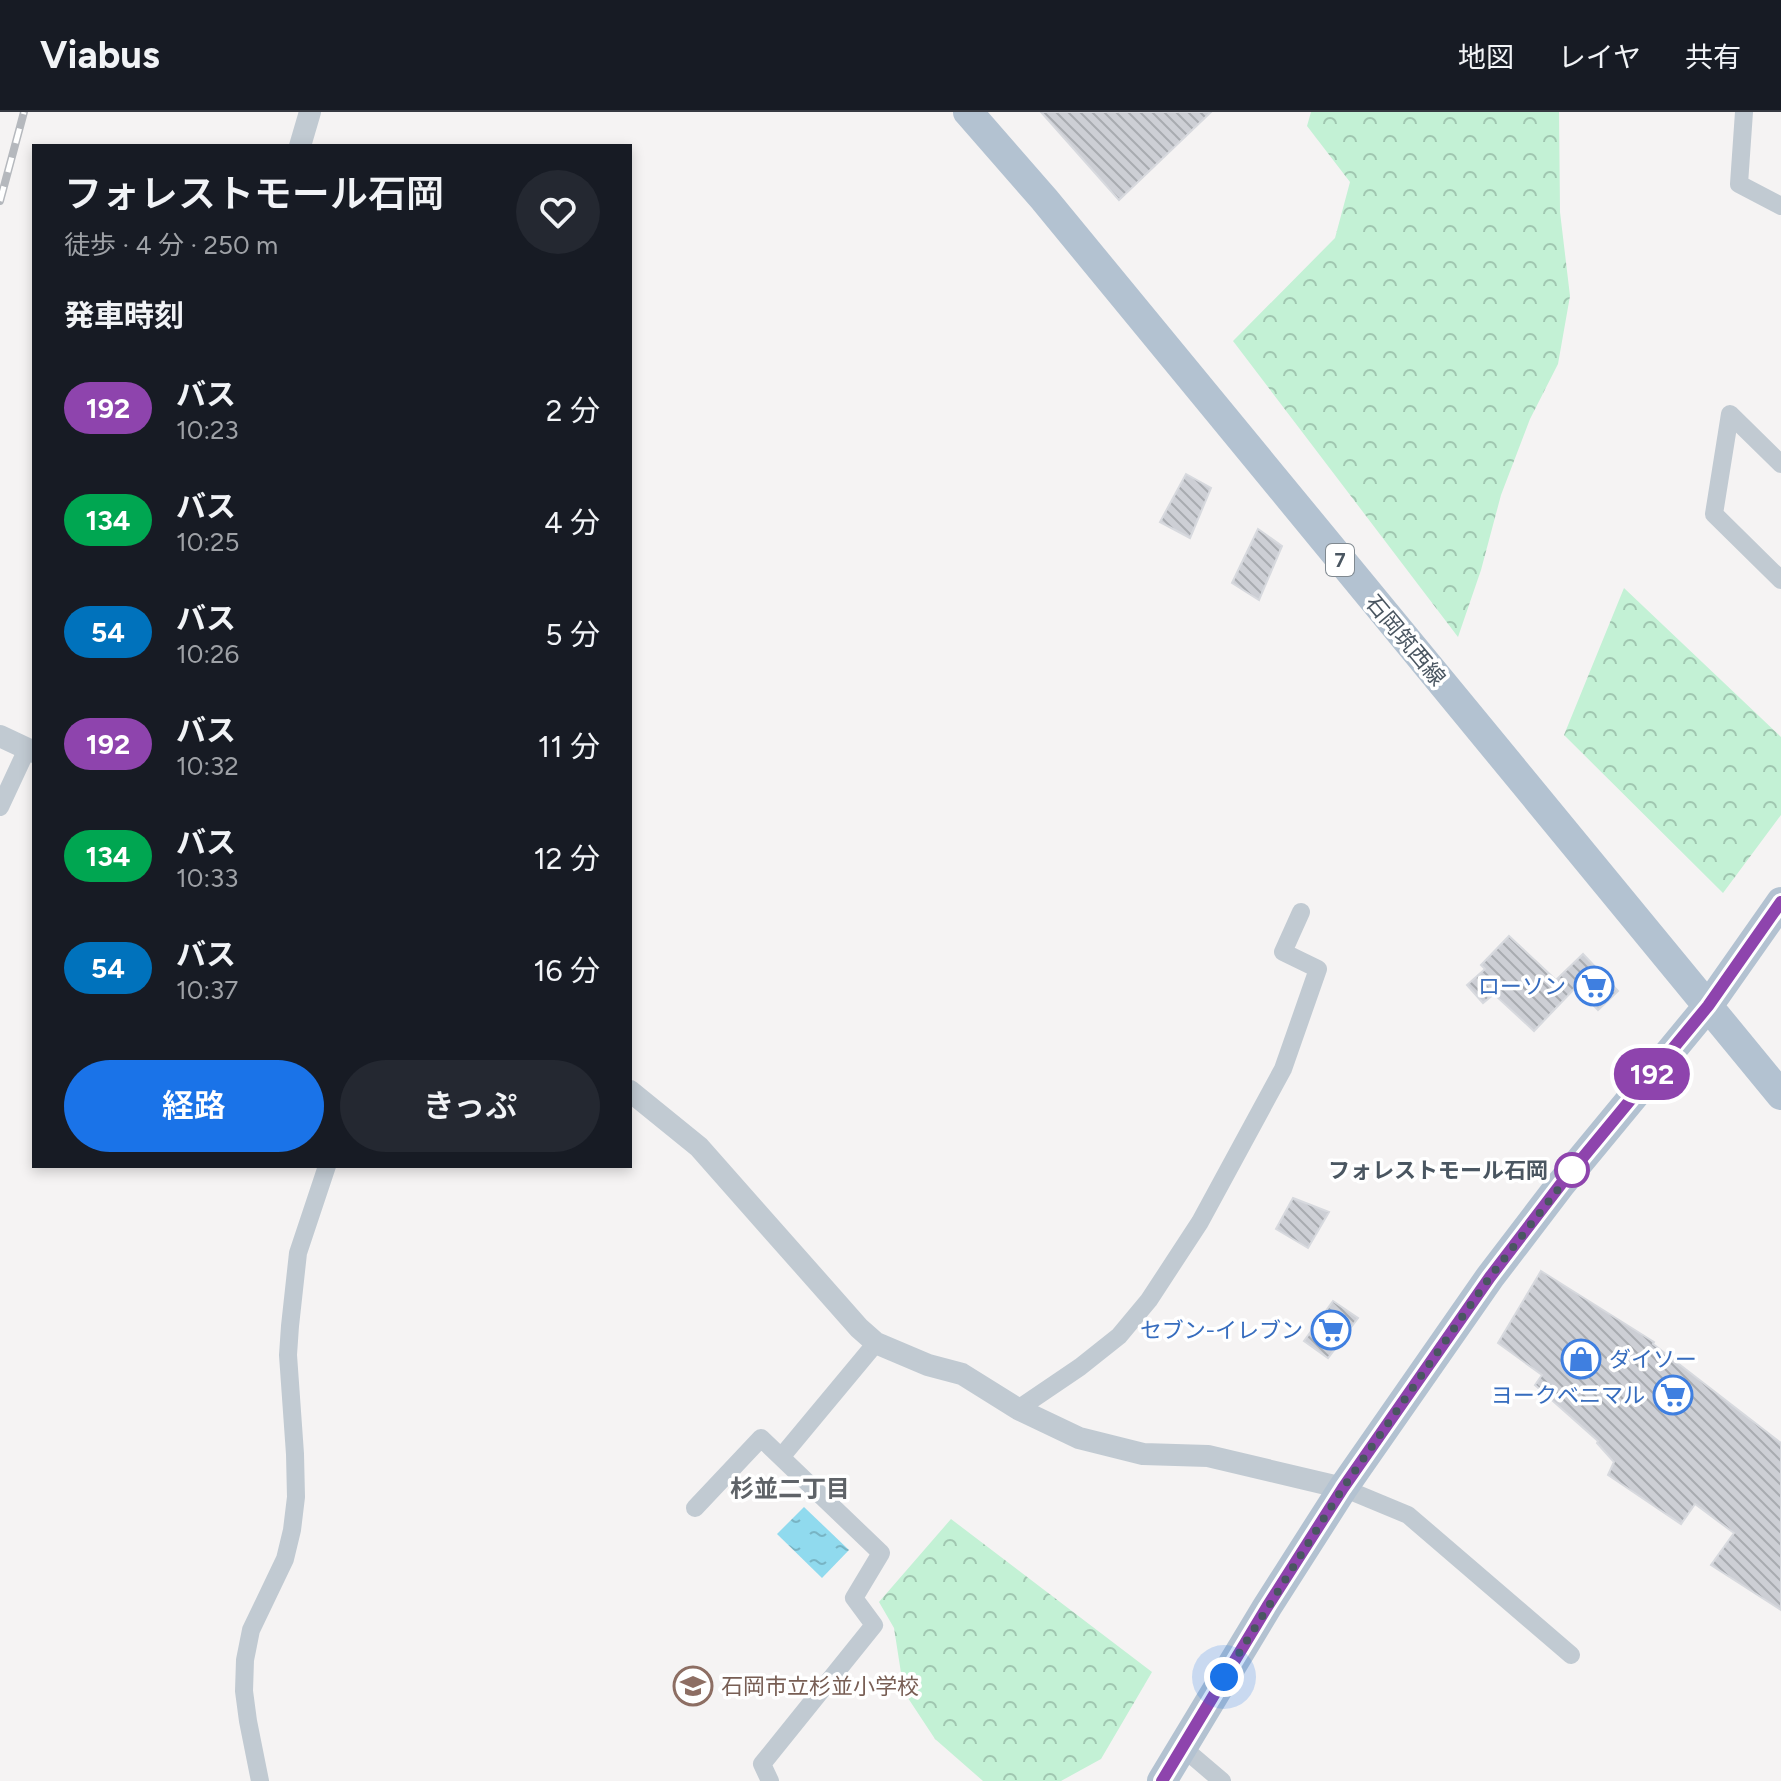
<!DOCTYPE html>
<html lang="ja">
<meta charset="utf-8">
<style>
body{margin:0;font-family:Figtree,"Noto Sans JP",sans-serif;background:#242831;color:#f1f3f6;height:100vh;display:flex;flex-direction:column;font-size:30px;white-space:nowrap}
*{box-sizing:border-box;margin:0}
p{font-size:26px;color:#9ea1a6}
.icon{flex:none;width:44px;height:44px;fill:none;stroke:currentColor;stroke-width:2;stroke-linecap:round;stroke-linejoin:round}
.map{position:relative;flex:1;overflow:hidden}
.drawer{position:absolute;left:32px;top:32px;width:600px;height:1024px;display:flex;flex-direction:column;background:#171b24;border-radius:0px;box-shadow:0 4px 12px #0003}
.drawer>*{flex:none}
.badge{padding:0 16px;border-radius:26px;font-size:28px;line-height:52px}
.you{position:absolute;width:40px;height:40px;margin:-20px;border:6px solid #fff;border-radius:50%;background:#1a73e8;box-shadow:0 0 0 12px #1a73e833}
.map>.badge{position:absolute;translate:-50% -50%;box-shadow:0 0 0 4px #fff}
h2{padding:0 32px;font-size:30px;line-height:72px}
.round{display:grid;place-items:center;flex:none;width:84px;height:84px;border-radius:42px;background:#242831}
.overview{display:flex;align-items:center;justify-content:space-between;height:136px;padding:0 32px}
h1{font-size:38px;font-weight:600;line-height:60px}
.button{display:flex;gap:16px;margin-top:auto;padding:16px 32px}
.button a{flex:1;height:92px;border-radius:48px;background:#1a73e8;color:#fff;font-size:32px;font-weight:600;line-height:92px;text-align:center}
.button a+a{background:#242831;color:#f1f3f6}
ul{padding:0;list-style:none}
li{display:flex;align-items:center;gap:24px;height:112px;padding:0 32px}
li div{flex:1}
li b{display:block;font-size:30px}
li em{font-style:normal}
li .badge{min-width:88px;font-weight:700;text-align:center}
header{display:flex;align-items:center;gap:48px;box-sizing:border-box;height:112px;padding:0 40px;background:#171b24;border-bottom:2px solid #363941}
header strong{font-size:38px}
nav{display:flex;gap:44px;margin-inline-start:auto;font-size:28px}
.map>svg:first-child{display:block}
.forest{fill:url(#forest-crowns)}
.water{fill:url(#water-ripples)}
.building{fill:url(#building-back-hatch);stroke:#d7d9de;stroke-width:2}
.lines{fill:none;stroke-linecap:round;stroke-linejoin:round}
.minor{stroke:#c1cad2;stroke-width:18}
.tertiary{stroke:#c1cad2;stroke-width:22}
.primary{stroke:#b3c2d1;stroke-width:30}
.rail-casing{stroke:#b5b8bd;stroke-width:8}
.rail{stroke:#fff;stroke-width:5;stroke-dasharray:15;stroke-linecap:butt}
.line-casing{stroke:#fff;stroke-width:18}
.line{stroke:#8e44ad;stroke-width:12}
.walk{stroke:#4a5661;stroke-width:8;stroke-dasharray:0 14.4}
.stop-dot{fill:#fff;stroke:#8e44ad;stroke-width:4}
.labels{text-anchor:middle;stroke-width:7;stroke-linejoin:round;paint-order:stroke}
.shield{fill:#fff;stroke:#808990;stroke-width:2}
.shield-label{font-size:20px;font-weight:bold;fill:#4a5661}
.street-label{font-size:22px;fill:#4a5661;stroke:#fff}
.shop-label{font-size:22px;fill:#366cbe;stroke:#fff;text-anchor:end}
.stop-label{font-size:22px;font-weight:bold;fill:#4a5661;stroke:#fff;text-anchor:end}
.education-label{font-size:22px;fill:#785e54;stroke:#fff;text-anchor:start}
.neighbourhood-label{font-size:24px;font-weight:bold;fill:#5f6368;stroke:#fff}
</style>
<header>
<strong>Viabus</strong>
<nav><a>地図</a><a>レイヤ</a><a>共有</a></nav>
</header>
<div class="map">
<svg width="1781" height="1669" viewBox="0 0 1781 1669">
<defs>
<pattern id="forest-crowns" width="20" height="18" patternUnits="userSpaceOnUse" patternTransform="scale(2)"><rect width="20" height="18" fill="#c3f1d5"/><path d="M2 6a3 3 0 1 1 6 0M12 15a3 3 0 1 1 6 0" fill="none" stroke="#a0c6b0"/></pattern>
<pattern id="water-ripples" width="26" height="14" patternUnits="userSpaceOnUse" patternTransform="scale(2)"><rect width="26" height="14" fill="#90daee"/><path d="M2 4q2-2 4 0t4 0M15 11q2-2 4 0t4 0" fill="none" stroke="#78b4c4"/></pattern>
<pattern id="building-back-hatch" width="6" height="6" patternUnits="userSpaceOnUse" patternTransform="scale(2)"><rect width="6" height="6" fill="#cdcfd5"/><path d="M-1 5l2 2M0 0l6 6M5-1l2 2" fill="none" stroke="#a8abb0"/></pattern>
</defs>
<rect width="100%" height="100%" fill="#f5f3f3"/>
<!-- forest -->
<path class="forest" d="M 1311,0 L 1559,0 L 1560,100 L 1570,184 L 1558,252 L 1530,307 L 1501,383 L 1481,458 L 1458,525 L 1233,229 L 1335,126 L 1350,70 L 1307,14 Z
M 1624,476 L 1781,625 L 1781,703 L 1723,781 L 1564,623 Z
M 951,1407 L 1152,1560 L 1101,1647 L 1061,1669 L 983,1669 L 935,1627 L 904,1580 L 894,1516 L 879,1490 Z"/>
<!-- water -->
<path class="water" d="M 804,1395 L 849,1438 L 822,1466 L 777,1422 Z"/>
<!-- building -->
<path class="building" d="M 1041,0 L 1211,0 L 1119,88 Z
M 1186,362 L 1211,376 L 1190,426 L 1160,410 Z
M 1258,417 L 1282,434 L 1259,488 L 1232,471 Z
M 1509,824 L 1556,868 L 1583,842 L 1618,879 L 1598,898 L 1576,875 L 1534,919 L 1494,882 L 1483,891 L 1467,873 L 1485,857 L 1481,853 Z
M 1293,1086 L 1329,1100 L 1308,1136 L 1276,1117 Z
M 1541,1159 L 1654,1230 L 1653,1232 L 1781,1331 L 1781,1498 L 1711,1453 L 1734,1421 L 1695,1392 L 1681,1412 L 1608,1363 L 1614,1350 L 1597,1331 L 1598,1329 L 1535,1273 L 1542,1263 L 1498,1231 Z
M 1333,1189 L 1358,1206 L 1328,1246 L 1304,1229 Z"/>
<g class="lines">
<!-- minor -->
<path class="minor" d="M 1744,0 L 1739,72 L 1781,94
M 1781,352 L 1730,302 L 1714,402 L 1781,468
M 0,695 L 27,637
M 1018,1297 L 1080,1255 L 1119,1224 L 1149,1188 L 1200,1110 L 1283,957 L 1318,857 L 1283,840 L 1301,800
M 782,1344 L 876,1231
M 1343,1376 L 1408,1403 L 1571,1543
M 695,1396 L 761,1326 L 881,1441 L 854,1486 L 874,1513 L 762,1652 L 770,1669
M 1182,1635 L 1222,1669
M 260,1669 L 248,1609 L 244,1579 L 245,1548 L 251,1518 L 285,1447 L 292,1418 L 296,1385 L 295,1342 L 288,1243 L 290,1214 L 298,1141 L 327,1054"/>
<!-- tertiary -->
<path class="tertiary" d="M 300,34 L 310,0
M 0,624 L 34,640
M 630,979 L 699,1035 L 859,1216 L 876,1231 L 928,1253 L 962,1262 L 1018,1297 L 1079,1326 L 1143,1342 L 1208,1344 L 1343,1376"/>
<!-- primary -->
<path class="primary" d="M 968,0 L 1044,87 L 1781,983
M 1162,1669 L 1267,1495 L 1343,1376 L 1490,1165 L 1561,1072 L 1708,894 L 1781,790"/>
<!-- rail casing -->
<g class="rail-casing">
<path id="rail" d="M 0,89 L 24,0"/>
</g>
<!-- rail -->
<use href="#rail" class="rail"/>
</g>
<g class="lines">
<!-- line casing -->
<g class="line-casing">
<path id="line" d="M 1162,1669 L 1267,1495 L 1343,1376 L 1490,1165 L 1561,1072 L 1708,894 L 1781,790"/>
</g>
<!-- line -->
<use href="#line" class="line"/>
<!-- walk -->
<path class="walk" d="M 1224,1565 L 1343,1376 L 1490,1165 L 1580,1049 L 1572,1058"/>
</g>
<!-- icons -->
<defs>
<g id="supermarket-ring" transform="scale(2)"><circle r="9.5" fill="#fff" stroke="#3f7fe0" stroke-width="1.5"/><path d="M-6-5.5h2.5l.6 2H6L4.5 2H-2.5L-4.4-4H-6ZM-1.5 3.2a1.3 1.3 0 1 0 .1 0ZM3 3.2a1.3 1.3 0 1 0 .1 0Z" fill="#3f7fe0"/></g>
<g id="shop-ring" transform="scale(2)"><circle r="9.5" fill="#fff" stroke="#3f7fe0" stroke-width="1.5"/><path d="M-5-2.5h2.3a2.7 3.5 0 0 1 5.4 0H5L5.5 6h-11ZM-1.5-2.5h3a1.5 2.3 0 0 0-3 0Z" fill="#3f7fe0"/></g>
<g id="school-ring" transform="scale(2)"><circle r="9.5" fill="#fff" stroke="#8d6e63" stroke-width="1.5"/><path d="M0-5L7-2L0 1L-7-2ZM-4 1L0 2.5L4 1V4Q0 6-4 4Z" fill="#8d6e63"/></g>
</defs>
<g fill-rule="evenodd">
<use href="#supermarket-ring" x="1594" y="874"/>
<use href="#supermarket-ring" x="1331" y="1218"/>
<use href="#shop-ring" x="1581" y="1247"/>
<use href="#supermarket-ring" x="1673" y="1283"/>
<use href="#school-ring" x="693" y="1574"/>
</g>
<!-- markers -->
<circle class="stop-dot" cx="1572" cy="1058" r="16"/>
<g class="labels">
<!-- shield labels -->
<rect class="shield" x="1326" y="432" width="28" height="32" rx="6"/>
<g class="shield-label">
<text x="1340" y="455">7</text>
</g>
<!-- street labels -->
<g class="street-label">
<text transform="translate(1406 528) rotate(50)" y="8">石岡筑西線</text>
</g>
<!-- shop labels -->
<g class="shop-label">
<text x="1566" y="882">ローソン</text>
<text x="1303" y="1226">セブン-イレブン</text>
<text x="1609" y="1255" text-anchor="start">ダイソー</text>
<text x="1645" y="1291">ヨークベニマル</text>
</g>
<!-- stop labels -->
<g class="stop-label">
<text x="1548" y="1066">フォレストモール石岡</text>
</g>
<!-- education labels -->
<g class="education-label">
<text x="721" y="1582">石岡市立杉並小学校</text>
</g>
<!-- neighbourhood labels -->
<g class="neighbourhood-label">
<text x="790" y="1385">杉並二丁目</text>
</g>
</g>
</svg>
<div class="you" style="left:1224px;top:1565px"></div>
<b class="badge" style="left:1652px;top:962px;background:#8e44ad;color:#fff">192</b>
<section class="drawer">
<div class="overview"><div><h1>フォレストモール石岡</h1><p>徒歩 · 4 分 · 250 m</p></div><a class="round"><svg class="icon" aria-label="heart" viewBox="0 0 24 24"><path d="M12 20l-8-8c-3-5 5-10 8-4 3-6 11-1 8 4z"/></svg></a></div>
<h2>発車時刻</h2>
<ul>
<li><span class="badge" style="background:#8e44ad;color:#fff">192</span><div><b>バス</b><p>10:23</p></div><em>2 分</em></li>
<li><span class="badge" style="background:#00a651;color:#fff">134</span><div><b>バス</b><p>10:25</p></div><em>4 分</em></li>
<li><span class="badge" style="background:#0072bc;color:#fff">54</span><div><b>バス</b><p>10:26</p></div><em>5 分</em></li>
<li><span class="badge" style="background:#8e44ad;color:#fff">192</span><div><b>バス</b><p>10:32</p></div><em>11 分</em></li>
<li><span class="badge" style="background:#00a651;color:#fff">134</span><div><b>バス</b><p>10:33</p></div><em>12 分</em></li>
<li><span class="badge" style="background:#0072bc;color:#fff">54</span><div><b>バス</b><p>10:37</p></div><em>16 分</em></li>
</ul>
<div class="button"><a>経路</a><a>きっぷ</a></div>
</section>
</div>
